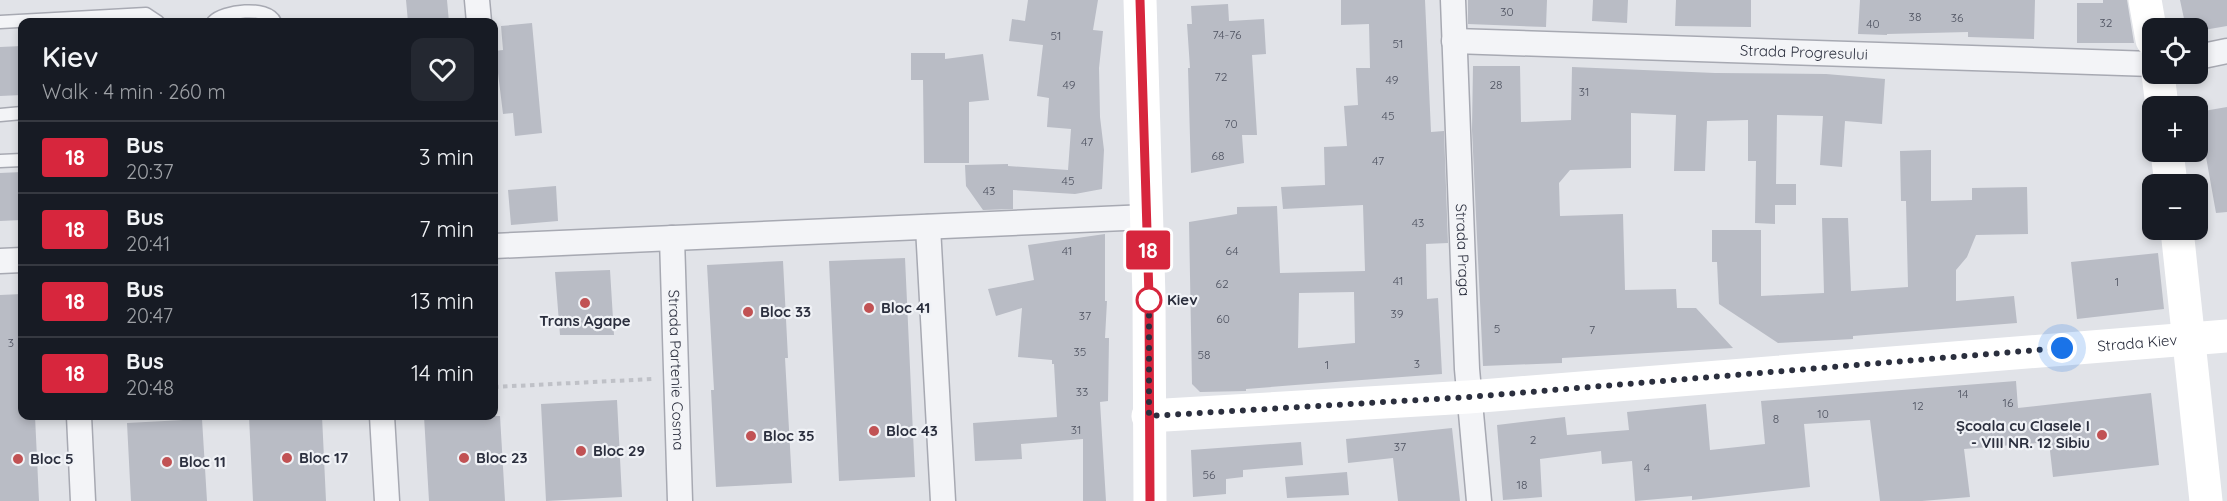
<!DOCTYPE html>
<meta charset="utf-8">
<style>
body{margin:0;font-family:Quicksand,sans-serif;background:#242831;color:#f1f3f6;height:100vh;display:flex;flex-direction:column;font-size:22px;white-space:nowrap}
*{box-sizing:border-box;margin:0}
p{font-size:20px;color:#9ea1a6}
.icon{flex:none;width:33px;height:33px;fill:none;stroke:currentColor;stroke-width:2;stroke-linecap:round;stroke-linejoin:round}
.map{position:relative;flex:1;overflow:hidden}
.drawer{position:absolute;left:18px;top:18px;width:480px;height:402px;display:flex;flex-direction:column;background:#171b24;border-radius:12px;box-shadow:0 3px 9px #0003}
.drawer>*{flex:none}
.badge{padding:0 12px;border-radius:4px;font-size:21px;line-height:39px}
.controls{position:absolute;left:2142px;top:18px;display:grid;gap:12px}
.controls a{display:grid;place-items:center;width:66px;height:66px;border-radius:12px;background:#171b24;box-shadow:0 3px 9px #0003;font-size:30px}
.you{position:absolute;width:30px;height:30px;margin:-15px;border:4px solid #fff;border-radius:50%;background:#1a73e8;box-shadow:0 0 0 9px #1a73e833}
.map>.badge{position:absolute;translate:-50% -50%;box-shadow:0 0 0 3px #fff}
.round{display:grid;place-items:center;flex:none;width:63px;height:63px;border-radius:12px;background:#242831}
.summary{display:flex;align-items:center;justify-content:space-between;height:102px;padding:0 24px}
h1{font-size:28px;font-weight:600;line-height:45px}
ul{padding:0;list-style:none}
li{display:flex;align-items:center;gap:18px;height:72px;padding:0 24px;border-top:2px solid #363941}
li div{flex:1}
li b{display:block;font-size:22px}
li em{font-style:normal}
li .badge{min-width:66px;font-weight:700;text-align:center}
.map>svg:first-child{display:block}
.building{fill:#b9bcc5;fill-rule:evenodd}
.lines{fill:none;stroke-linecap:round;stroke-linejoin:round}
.lane-casing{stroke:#a7a9b2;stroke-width:15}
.street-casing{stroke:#a7a9b2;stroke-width:27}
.path{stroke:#bfc1c7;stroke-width:4;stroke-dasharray:4.5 4.5;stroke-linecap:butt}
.lane{stroke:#f3f4f7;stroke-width:12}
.street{stroke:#f3f4f7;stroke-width:24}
.secondary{stroke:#fff;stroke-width:33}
.line-casing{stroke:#fff;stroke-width:14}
.line{stroke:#d7263d;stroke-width:9}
.walk{stroke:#2b2f3e;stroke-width:6;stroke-dasharray:0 10.8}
.stop-dot{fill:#fff;stroke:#d7263d;stroke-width:3}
.poi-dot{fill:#c15254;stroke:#f0f2f6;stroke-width:2}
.labels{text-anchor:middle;stroke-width:4.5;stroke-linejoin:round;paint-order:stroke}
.number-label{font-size:12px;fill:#4e5260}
.street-label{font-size:15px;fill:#2b2f3e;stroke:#f0f2f6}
.stop-label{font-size:15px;font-weight:bold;fill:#2b2f3e;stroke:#f0f2f6;text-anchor:start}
.poi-label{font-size:15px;font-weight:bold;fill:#2b2f3e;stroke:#f0f2f6;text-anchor:start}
</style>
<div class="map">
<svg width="2227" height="501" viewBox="0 0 2227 501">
<rect width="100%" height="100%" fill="#e1e3e8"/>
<!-- building -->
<path class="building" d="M 406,0 L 447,0 L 449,22 L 408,22 Z
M 1028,0 L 1098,0 L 1093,30 L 1103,31 L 1099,68 L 1100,117 L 1104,150 L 1102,189 L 1075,194 L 1013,190 L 1013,209 L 983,210 L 966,186 L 965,165 L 1008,164 L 1008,166 L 1068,170 L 1071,129 L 1047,127 L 1049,98 L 1037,96 L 1043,45 L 1009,41 L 1012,19 L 1025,21 Z
M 1341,0 L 1425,0 L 1431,132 L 1444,131 L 1448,243 L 1426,244 L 1427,299 L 1438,298 L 1442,374 L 1295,385 L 1246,389 L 1246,391 L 1200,392 L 1192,384 L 1189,222 L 1237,214 L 1237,207 L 1277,206 L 1280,273 L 1365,271 L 1363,205 L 1283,209 L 1281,187 L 1325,185 L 1324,147 L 1347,146 L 1344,106 L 1358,105 L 1356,68 L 1370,68 L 1369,24 L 1341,25 ZM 1354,292 L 1355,343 L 1298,348 L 1299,293 Z
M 1468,0 L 1547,0 L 1546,27 L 1468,24 Z
M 1593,0 L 1628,0 L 1627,23 L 1592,21 Z
M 1676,0 L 1751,0 L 1751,27 L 1675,26 Z
M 1860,0 L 2035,0 L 2034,39 L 1968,37 L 1968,32 L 1887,34 L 1887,35 L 1858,34 Z
M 2103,0 L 2127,0 L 2134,43 L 2077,43 L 2077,3 L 2103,3 Z
M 2180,0 L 2227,0 L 2227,26 L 2198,31 L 2198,28 L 2186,28 Z
M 1228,4 L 1229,21 L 1264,19 L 1266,54 L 1252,55 L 1257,135 L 1242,135 L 1244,163 L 1191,173 L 1188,68 L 1190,68 L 1187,24 L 1192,24 L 1191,6 Z
M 532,23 L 542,133 L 515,136 L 513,113 L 503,114 L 498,73 L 496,73 L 494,51 L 503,50 L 501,26 Z
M 22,46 L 22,95 L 0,96 L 0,47 Z
M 911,53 L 945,53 L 945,59 L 983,54 L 989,100 L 969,102 L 969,163 L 924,163 L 923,80 L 911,80 Z
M 1473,66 L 1520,66 L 1521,122 L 1571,120 L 1572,67 L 1715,73 L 1826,74 L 1885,79 L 1882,124 L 1845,121 L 1842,167 L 1820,165 L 1823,116 L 1777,115 L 1776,184 L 1796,184 L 1796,205 L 1775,205 L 1775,224 L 1755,223 L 1756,161 L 1748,161 L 1748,120 L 1707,121 L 1705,171 L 1674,171 L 1676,115 L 1631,113 L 1631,168 L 1570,170 L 1559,183 L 1560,216 L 1623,214 L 1625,290 L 1676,289 L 1677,308 L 1696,308 L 1733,348 L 1562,358 L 1562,363 L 1483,366 L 1472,130 Z
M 2227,107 L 2227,212 L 2216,213 L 2198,112 Z
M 1931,150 L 1931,201 L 1972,200 L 1972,188 L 2027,187 L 2028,234 L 1976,235 L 1967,257 L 1956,270 L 1956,301 L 2014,296 L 2017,323 L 1853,336 L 1853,339 L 1778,343 L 1719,304 L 1717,262 L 1712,262 L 1712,230 L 1761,230 L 1761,296 L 1824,293 L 1822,218 L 1848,218 L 1851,291 L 1908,287 L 1906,201 L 1901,201 L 1900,151 Z
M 22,172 L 22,220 L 0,221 L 0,173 Z
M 556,186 L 558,221 L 511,225 L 508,190 Z
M 1105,234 L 1105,301 L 1107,301 L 1105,338 L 1109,338 L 1108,401 L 1100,402 L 1106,501 L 1083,501 L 1083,439 L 1021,444 L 1022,459 L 975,461 L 973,423 L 1057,417 L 1054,364 L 1052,364 L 1052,360 L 1018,357 L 1022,308 L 996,316 L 988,289 L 1034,280 L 1028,245 Z
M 2158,253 L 2164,309 L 2077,319 L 2071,262 Z
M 905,258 L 915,477 L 839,481 L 829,261 Z
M 783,261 L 788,358 L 785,358 L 792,483 L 716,487 L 711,390 L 714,390 L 707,265 Z
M 610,270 L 614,335 L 560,335 L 555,272 Z
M 22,294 L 22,416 L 35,416 L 39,501 L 0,501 L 0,295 Z
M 2016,381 L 2018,408 L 2151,393 L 2159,465 L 2053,477 L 2049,442 L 1964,449 L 1970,497 L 1922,501 L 1880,501 L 1870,420 L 1804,424 L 1810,487 L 1692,500 L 1692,496 L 1635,501 L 1632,461 L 1602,464 L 1601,451 L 1540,459 L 1542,497 L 1503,500 L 1497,425 L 1565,417 L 1567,435 L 1629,430 L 1627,412 L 1706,404 L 1710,450 L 1765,444 L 1761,401 Z
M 617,400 L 622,497 L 546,501 L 541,404 Z
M 249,416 L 322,416 L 326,501 L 253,501 Z
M 424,416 L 500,416 L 505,501 L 429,501 Z
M 202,419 L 207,501 L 131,501 L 127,423 Z
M 1452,428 L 1460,501 L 1398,501 L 1393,458 L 1348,463 L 1346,439 Z
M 1301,442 L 1303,465 L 1243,470 L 1243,477 L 1226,479 L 1226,494 L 1193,497 L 1191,450 Z
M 1347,472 L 1349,495 L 1287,498 L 1285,477 Z"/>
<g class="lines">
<!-- lane casing -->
<g class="lane-casing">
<path id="lane" d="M 0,22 L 146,14 L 158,22
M 213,22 C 223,11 267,5 275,22
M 0,115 L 22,113
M 0,161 L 22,160"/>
</g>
<!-- street casing -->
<g class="street-casing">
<g id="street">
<path d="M 477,0 L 479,22"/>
<path id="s1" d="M 1453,0 L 1467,369 L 1479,501"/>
<path id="s2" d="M 1454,41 L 2152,64"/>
<path d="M 2198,57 L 2227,51"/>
<path d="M 928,227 L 943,501"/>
<path id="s3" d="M 672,238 L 680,501"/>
<path d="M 494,246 L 1147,217"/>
<path d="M 0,261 L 22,260"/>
<path d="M 79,416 L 83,501"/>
<path d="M 382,416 L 387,501"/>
</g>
</g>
<!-- path -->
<path class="path" d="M 494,387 L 652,379"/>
<!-- lane -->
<use href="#lane" class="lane"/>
<!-- street -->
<use href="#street" class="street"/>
<!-- secondary -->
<g class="secondary">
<path d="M 1140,0 L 1149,297 L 1150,501"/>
<path d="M 2145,0 L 2152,40"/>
<path d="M 2158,74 L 2162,106"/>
<path d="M 2167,152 L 2171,184"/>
<path d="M 2177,230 L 2206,501"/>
<path id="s4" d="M 1148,416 L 1469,397 L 2227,336"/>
</g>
</g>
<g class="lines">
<!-- line casing -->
<g class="line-casing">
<path id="line" d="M 1140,0 L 1149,297 L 1150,501"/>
</g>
<!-- line -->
<use href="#line" class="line"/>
<!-- walk -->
<path class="walk" d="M 1149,300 L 1149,297 L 1149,416 L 1469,397 L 2062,348"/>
</g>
<!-- markers -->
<circle class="stop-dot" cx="1149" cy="300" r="12"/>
<g class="poi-dot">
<circle cx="585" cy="303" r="6"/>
<circle cx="869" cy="308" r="6"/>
<circle cx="748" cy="312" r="6"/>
<circle cx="874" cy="431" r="6"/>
<circle cx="2102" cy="435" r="6"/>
<circle cx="751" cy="436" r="6"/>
<circle cx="581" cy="451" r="6"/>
<circle cx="287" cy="458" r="6"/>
<circle cx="464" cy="458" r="6"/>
<circle cx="18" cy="459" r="6"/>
<circle cx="167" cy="462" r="6"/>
</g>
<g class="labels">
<!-- number labels -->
<g class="number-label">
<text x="1507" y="16">30</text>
<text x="1915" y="21">38</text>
<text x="1957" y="22">36</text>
<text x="2106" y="27">32</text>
<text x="1873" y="28">40</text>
<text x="1227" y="39">74-76</text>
<text x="1056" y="40">51</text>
<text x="1398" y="48">51</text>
<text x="1221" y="81">72</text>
<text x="1392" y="84">49</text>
<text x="1069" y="89">49</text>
<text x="1496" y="89">28</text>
<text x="1584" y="96">31</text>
<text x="1388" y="120">45</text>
<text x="1231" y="128">70</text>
<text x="1087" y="146">47</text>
<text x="1218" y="160">68</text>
<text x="1378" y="165">47</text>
<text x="1068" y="185">45</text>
<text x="989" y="195">43</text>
<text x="1418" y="227">43</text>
<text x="1067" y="255">41</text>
<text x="1232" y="255">64</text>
<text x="1398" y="285">41</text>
<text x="2117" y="286">1</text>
<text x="1222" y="288">62</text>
<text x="1397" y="318">39</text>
<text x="1085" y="320">37</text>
<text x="1223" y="323">60</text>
<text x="1497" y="333">5</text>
<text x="1592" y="334">7</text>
<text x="11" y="347">3</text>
<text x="1080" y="356">35</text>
<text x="1204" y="359">58</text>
<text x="1417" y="368">3</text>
<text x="1327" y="369">1</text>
<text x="1082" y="396">33</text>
<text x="1963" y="398">14</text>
<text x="2008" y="407">16</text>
<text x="1918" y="410">12</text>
<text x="1823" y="418">10</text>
<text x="1776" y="423">8</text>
<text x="1076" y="434">31</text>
<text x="1533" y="444">2</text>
<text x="1400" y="451">37</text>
<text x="1647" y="472">4</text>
<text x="1209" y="479">56</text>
<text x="1522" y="489">18</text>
</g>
<!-- street labels -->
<g class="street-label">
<text dy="5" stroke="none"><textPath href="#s2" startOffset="350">Strada Progresului</textPath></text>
<text dy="5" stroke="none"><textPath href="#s1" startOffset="250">Strada Praga</textPath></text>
<text dy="5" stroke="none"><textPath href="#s4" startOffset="992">Strada Kiev</textPath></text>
<text dy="5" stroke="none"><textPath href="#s3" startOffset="132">Strada Partenie Cosma</textPath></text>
</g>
<!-- stop labels -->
<g class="stop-label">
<text x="1167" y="305">Kiev</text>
</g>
<!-- poi labels -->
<g class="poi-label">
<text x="881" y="313">Bloc 41</text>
<text x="760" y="317">Bloc 33</text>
<text x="585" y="326" text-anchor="middle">Trans Agape</text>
<text x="2090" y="431" text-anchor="end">Școala cu Clasele I<tspan x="2090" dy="17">- VIII NR. 12 Sibiu</tspan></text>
<text x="886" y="436">Bloc 43</text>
<text x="763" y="441">Bloc 35</text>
<text x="593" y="456">Bloc 29</text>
<text x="299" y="463">Bloc 17</text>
<text x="476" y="463">Bloc 23</text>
<text x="30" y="464">Bloc 5</text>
<text x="179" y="467">Bloc 11</text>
</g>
</g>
</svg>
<div class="controls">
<a><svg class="icon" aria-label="locate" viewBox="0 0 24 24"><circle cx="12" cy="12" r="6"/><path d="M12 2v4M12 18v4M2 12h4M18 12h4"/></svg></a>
<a>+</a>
<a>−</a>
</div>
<div class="you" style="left:2062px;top:348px"></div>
<b class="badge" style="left:1148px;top:250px;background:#d7263d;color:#fff">18</b>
<section class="drawer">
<div class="summary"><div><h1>Kiev</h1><p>Walk · 4 min · 260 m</p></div><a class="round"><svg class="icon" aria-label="heart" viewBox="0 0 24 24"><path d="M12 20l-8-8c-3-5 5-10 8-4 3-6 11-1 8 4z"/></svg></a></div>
<ul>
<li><span class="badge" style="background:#d7263d;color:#fff">18</span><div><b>Bus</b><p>20:37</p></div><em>3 min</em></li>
<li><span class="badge" style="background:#d7263d;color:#fff">18</span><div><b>Bus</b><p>20:41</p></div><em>7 min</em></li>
<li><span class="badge" style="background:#d7263d;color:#fff">18</span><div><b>Bus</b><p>20:47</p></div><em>13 min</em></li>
<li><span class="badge" style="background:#d7263d;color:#fff">18</span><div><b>Bus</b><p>20:48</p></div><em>14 min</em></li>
</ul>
</section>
</div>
